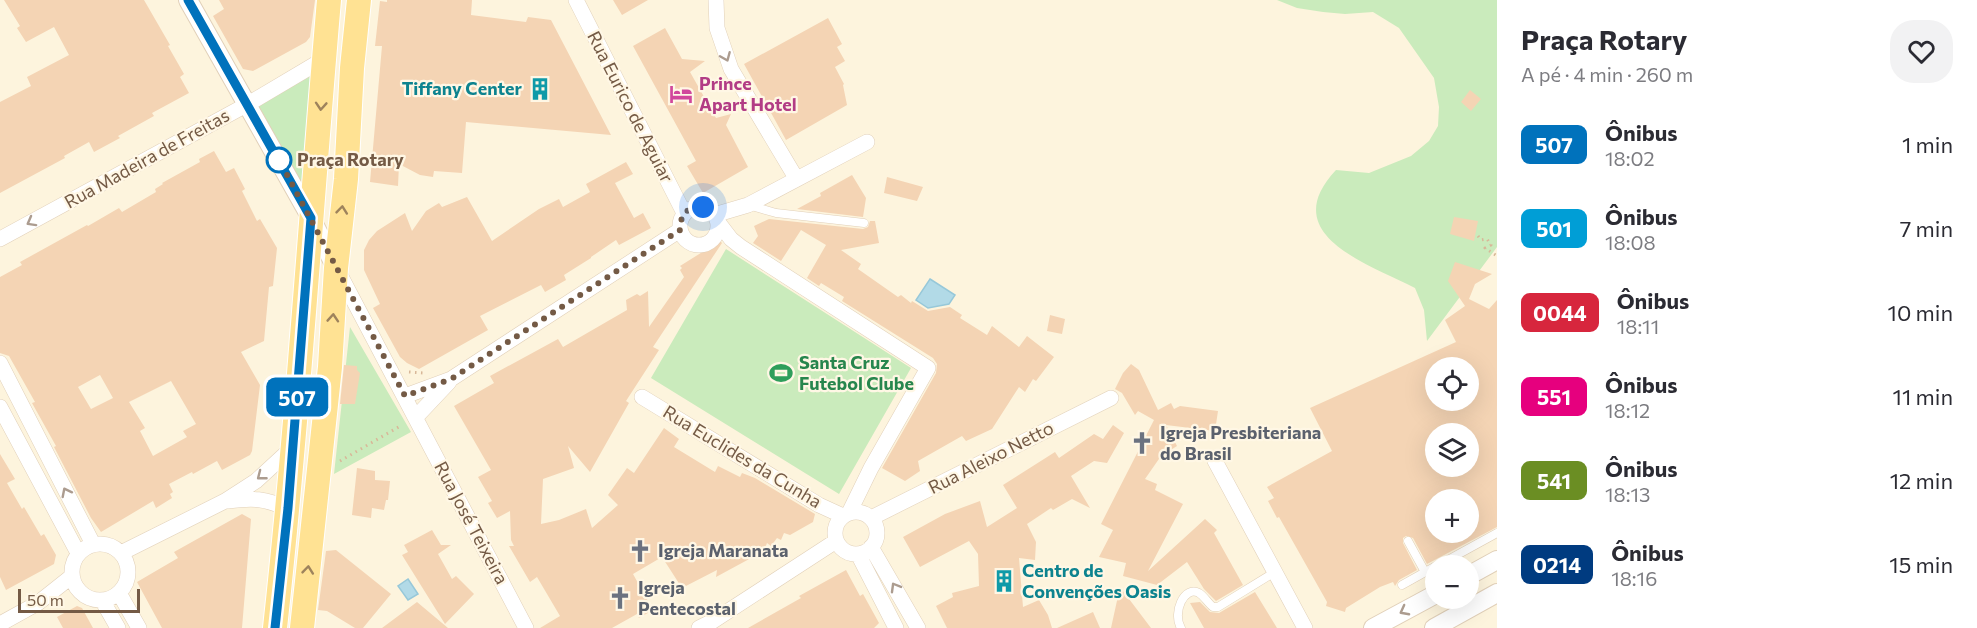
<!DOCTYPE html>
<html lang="pt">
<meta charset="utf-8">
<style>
body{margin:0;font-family:Commissioner,sans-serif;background:#f2f2f3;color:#2b2b33;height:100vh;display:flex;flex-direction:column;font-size:22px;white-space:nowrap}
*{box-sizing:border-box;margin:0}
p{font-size:20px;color:#7c7c81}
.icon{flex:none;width:33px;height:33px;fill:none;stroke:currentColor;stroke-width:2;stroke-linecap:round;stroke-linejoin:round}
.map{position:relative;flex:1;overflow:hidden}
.side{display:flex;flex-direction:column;background:#fff;width:480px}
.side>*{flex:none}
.badge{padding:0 12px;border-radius:9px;font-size:21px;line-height:39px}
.buttons{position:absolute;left:1425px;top:357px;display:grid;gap:12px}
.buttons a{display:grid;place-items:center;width:54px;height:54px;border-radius:50%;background:#fff;box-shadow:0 6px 24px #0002;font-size:30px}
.scale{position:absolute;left:18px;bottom:15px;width:122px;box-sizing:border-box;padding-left:6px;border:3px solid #745a45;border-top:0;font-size:16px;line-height:21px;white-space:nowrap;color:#745a45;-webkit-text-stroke:4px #fff7e5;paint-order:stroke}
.you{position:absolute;width:30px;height:30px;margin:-15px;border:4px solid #fff;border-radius:50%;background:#1a73e8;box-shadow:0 0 0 9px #1a73e833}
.map>.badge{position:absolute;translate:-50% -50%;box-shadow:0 0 0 3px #fff}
.round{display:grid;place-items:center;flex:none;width:63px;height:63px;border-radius:24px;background:#f2f2f3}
.headline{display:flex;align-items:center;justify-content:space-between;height:102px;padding:0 24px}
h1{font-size:28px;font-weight:700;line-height:45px}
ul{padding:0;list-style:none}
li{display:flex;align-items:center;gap:18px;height:84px;padding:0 24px}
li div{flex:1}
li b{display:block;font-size:22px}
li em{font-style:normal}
li .badge{min-width:66px;font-weight:700;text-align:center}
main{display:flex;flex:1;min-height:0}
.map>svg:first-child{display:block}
.green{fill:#caebbc}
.water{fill:#b2dae7;stroke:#97c8d9;stroke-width:1.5}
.building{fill:#f4d4b4;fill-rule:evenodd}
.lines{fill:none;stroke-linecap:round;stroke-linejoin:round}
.service-casing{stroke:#e1d0b9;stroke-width:9}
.minor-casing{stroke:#e1d0b9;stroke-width:16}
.tertiary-casing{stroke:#e1d0b9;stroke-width:20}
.primary-casing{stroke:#fff;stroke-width:26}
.path{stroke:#d8b798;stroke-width:3;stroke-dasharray:1.5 4.5;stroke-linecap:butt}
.service{stroke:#fff;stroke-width:8}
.minor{stroke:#fff;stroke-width:15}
.tertiary{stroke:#fff;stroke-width:18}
.primary{stroke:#ffe293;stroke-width:24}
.oneway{stroke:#ac9c8f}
.oneway2{stroke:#9e835c}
.line-casing{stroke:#fff;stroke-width:14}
.line{stroke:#0072bc;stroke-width:9}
.walk{stroke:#745a45;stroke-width:6;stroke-dasharray:0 10.8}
.stop-dot{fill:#fff;stroke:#0072bc;stroke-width:3}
.labels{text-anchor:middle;stroke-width:4.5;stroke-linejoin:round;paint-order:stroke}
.hotel-label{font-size:18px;font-weight:bold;fill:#b23c85;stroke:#fff7e5;text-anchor:start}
.culture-label{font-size:18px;font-weight:bold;fill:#0d838f;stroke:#fff7e5;text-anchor:end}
.street-label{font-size:18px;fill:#745a45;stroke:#fff7e5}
.stop-label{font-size:18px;font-weight:bold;fill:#745a45;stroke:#fff7e5;text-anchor:start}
.leisure-label{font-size:18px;font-weight:bold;fill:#27864d;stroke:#fff7e5;text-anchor:start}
.worship-label{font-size:18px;font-weight:bold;fill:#5b616d;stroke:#fff7e5;text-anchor:start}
</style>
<main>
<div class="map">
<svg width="1497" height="628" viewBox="0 0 1497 628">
<rect width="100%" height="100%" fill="#fdf4dd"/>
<!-- green -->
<path class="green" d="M 1277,0 L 1497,0 L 1497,247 L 1427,341 L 1424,310 L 1415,288 C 1369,264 1275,235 1336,170 L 1369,173 L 1411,156 L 1429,141 L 1438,126 L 1439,107 L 1434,78 L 1399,28 L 1373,12 L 1345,14 L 1323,12 L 1297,8 Z
M 321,65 L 309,202 L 251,105 Z
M 726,249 L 911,368 L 839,494 L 651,378 Z
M 350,327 L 411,432 L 334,474 Z"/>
<!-- water -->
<path class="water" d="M 930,279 L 955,295 L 949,304 L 928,308 L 916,300 Z
M 408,579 L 418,594 L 408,600 L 398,586 Z"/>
<!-- building -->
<path class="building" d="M 4,0 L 144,0 L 170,45 L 168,46 L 184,74 L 180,77 L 189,93 L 152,113 L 154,116 L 118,136 L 120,138 L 94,152 L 89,142 L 64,156 L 65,158 L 0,193 L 0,102 L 31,86 L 27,77 L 69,55 L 54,27 L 26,42 L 17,28 L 20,26 Z
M 219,0 L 315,0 L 310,37 L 306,42 L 253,71 L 243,69 L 213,16 L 224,9 Z
M 387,0 L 472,0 L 471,15 L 526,22 L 528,17 L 551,20 L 611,135 L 466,122 L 462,173 L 434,171 L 433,177 L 420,175 L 399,164 L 398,186 L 370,182 L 382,46 L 375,46 L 380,1 L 387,2 Z
M 613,0 L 648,0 L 622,15 Z
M 828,18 L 842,44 L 837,47 L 845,61 L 835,67 L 844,84 L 843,85 L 847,105 L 786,140 L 744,64 Z
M 665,28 L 682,59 L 705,61 L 690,72 L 716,118 L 731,114 L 726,125 L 748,167 L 703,193 L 687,166 L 696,161 L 633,46 Z
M 1470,90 L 1481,99 L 1471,111 L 1461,102 Z
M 214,151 L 226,172 L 234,168 L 245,189 L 242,191 L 257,221 L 260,219 L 277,248 L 273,286 L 269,287 L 264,341 L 241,352 L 260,385 L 252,451 L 250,455 L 222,470 L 217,461 L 193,474 L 192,472 L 169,484 L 173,492 L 170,494 L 172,498 L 156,508 L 153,501 L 101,532 L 91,518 L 54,447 L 56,446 L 32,403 L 35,402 L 9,356 L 0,353 L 0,277 L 22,265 L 20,262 L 87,225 L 88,226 L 119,208 L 122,212 L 156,192 L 155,189 L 163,184 L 162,183 L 200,162 L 199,159 ZM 100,375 L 113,398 L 91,409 L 78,387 ZM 171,381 L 196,424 L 183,431 L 187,437 L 153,456 L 140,431 L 145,428 L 129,402 Z
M 626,162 L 633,174 L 615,183 L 634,218 L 643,213 L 651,228 L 619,245 L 616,240 L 591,257 L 591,258 L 564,275 L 566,280 L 545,292 L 541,285 L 480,316 L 488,330 L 419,369 L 407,363 L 400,357 L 373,308 L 380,304 L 364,270 L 364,250 L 369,240 L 377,231 L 405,213 L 412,231 L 426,211 L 439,203 L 442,207 L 467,197 L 492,241 L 539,209 L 559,199 L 563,207 L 590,192 L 586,184 Z
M 852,175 L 866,198 L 863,217 L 797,209 L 821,196 L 820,193 Z
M 887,177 L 923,187 L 917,201 L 884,193 Z
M 1454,217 L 1478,221 L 1474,241 L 1450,234 Z
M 769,219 L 863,229 L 868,227 L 870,221 L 875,221 L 879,243 L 841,250 L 861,264 L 858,269 L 898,297 L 901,295 L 911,303 L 912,301 L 928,311 L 950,307 L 962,315 L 960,318 L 987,335 L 992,326 L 1019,347 L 1027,336 L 1054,357 L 1036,381 L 1033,379 L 1025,392 L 1019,387 L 992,429 L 966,441 L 962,436 L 918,461 L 920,471 L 905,481 L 882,468 L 936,373 L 937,364 L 933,358 L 842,301 L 844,297 L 821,283 L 819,286 L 807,278 L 826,245 L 801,230 L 781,261 L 753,243 L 758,236 L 754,226 Z
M 720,241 L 722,243 L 653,347 L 659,350 L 626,401 L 629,403 L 590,472 L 568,446 L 574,468 L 543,479 L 541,524 L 559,520 L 586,509 L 592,528 L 618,505 L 608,495 L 627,468 L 634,473 L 664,428 L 679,439 L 674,447 L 715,472 L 718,466 L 740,477 L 742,473 L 755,478 L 815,514 L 813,522 L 790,535 L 784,533 L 781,540 L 777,538 L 771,546 L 767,543 L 764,551 L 716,577 L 717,570 L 682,588 L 662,557 L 633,574 L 653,610 L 639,618 L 637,614 L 612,628 L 540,628 L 560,616 L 537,577 L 530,582 L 509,546 L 514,546 L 511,540 L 510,511 L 497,518 L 488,503 L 492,501 L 478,477 L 491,470 L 454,406 L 494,383 L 490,376 L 558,339 L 563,347 L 627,310 L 626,300 L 637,294 L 640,296 L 648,291 L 649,327 L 684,277 L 680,270 L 682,268 L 680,266 Z
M 1455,262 L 1492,274 L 1475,284 L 1469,299 L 1489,309 L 1497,300 L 1497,527 L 1427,564 L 1413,538 L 1406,536 L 1403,538 L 1403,543 L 1417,570 L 1399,580 L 1395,586 L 1393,582 L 1380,587 L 1346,608 L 1345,612 L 1326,606 L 1327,602 L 1279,517 L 1277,518 L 1268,501 L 1274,498 L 1267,487 L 1332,451 L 1310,408 L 1456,342 L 1445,320 L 1465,306 L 1448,281 ZM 1436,368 L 1468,368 L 1468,400 L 1436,400 ZM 1436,434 L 1468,434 L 1468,466 L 1436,466 ZM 1436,500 L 1468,500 L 1468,532 L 1436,532 Z
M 1050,315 L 1065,319 L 1062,334 L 1047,331 Z
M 1131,364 L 1139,370 L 1158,410 L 1171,403 L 1174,409 L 1180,406 L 1218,411 L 1215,431 L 1166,425 L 1177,446 L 1161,456 L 1145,479 L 1157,484 L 1155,490 L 1183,504 L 1148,571 L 1205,519 L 1217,530 L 1214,533 L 1243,585 L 1216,601 L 1204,589 L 1187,562 L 1157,585 L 1123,576 L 1126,563 L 1099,557 L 1113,530 L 1101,524 L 1154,420 L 1138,411 L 1135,415 L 1122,393 L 1115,389 L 1123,373 Z
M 344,365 L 357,366 L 357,370 L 360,373 L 355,404 L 340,404 Z
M 1113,425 L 1124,433 L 1107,463 L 1094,461 L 1071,476 L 1090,508 L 1072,499 L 1053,510 L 1051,508 L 1027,524 L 1036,542 L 1035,560 L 1019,558 L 1023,607 L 1039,600 L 1048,615 L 1052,628 L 947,628 L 936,606 L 953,597 L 952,593 L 979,586 L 978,554 L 969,541 L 920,567 L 903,537 L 945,514 L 980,501 L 987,527 L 1017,508 L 1003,485 L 1055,452 L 1059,458 L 1094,434 L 1103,439 Z
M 0,454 L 15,479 L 7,483 L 22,509 L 24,507 L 41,536 L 44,534 L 56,555 L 54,564 L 6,590 L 0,577 Z
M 357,468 L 375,471 L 375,480 L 390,481 L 388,500 L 386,500 L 384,510 L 372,508 L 371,518 L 352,515 Z
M 242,514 L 251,519 L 242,628 L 162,628 L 137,582 L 178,558 L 174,552 Z
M 432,530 L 441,545 L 451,545 L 438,554 L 452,579 L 456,576 L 474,594 L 445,624 L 402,555 L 408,552 L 404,545 Z
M 336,550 L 391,594 L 363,628 L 355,628 L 327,611 L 318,610 L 326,551 Z
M 846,570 L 860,596 L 863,594 L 879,623 L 874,628 L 748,628 L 801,598 L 799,596 Z
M 1120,587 L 1151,628 L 1111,628 Z
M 1255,592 L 1277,628 L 1204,628 L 1190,603 L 1200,602 L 1210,612 L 1219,613 Z
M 417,602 L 448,628 L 382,628 Z
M 77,606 L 82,608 L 93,628 L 63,628 L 57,617 Z
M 1093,612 L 1100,628 L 1057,628 Z"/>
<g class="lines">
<!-- service casing -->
<g class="service-casing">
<path id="service" d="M 748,205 L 776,213 L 864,223
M 1408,541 L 1425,572
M 1437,566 L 1497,533
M 1402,585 L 1436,566
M 1181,628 C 1172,613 1184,585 1199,593 C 1204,596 1208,603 1213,607 L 1218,607 L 1275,572"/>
</g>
<!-- minor casing -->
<g class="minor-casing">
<path id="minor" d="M 576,0 L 684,213
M 716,0 L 717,28 L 731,69 L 796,178
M680 226a19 19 0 1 1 38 0a19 19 0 1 1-38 0Z
M 714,215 L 748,205 L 867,142
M 718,222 L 731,239 L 741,247 L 928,368 L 871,468 L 849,513
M 0,239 L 248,104 L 324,59
M 338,271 L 526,628
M 0,363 L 93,544
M 405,396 L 451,379 L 680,230
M 642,397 L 819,505 L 843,516
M 0,407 L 78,553
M 416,417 L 449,382
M 1215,461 L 1305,628
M 228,501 C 253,498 265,498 288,509
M835 533a21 21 0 1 1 42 0a21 21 0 1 1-42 0Z
M 871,518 L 1111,398
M72 572a28 28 0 1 1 56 0a28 28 0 1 1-56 0Z
M 871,547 L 918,628
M 121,553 L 225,501 L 256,481 L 293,447
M 858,554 L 896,628
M 119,593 L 139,628
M 102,600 L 118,628
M 0,624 L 38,603 L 72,576
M 699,628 L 713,621 L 836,541"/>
</g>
<!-- tertiary casing -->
<g class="tertiary-casing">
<path id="tertiary" d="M 188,0 L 311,218 L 336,268
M 1468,576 L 1497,560
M 1373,628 L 1436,594
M 1434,628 L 1497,593"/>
</g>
<!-- primary casing -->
<g class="primary-casing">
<path id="primary" d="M 275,628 C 298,419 311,209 329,0
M 302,628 L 330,367 L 336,268 L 346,179 L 352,68 L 359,0"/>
</g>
<!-- path -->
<path class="path" d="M 1478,236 L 1481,240 L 1487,239 L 1491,245 L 1485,248 L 1497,256
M 409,372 L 423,373
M 340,461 L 402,425"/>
<!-- service -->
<use href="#service" class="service"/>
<!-- minor -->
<use href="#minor" class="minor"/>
<!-- tertiary -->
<use href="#tertiary" class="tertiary"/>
<!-- primary -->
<use href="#primary" class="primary"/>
</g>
<!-- one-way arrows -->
<defs><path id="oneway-chevron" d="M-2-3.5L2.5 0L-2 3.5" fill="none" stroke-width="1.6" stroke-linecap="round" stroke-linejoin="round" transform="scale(1.5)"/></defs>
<g class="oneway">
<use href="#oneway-chevron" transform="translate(726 57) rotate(67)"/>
<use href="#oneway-chevron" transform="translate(31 222) rotate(151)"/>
<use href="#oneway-chevron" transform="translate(261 476) rotate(142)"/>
<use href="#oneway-chevron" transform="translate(66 492) rotate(-117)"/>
<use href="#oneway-chevron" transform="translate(895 587) rotate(-120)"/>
<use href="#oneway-chevron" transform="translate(1404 611) rotate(152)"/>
</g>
<g class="oneway2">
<use href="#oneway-chevron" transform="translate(321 106) rotate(94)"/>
<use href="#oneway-chevron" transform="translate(342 210) rotate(-84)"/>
<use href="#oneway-chevron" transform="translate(333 318) rotate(-86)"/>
<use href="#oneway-chevron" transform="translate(308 570) rotate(-84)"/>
</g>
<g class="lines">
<!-- line casing -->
<g class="line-casing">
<path id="line" d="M 188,0 L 311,218 L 288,508 L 275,628"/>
</g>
<!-- line -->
<use href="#line" class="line"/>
<!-- walk -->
<path class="walk" d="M 279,160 L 278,158 L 405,396 L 451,379 L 680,230 C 680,215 687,206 703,207"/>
</g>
<!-- icons -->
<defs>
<g id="building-bare" transform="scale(1.8)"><path d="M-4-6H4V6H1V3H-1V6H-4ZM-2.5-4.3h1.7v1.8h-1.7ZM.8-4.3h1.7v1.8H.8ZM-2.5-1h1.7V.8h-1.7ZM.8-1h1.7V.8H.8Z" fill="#0f9aa8" stroke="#fff7e5" stroke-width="2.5" paint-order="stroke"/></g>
<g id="hotel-bare" transform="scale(1.8)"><path d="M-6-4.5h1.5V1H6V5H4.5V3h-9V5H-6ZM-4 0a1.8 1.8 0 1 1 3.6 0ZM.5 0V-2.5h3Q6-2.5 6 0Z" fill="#d1479c" stroke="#fff7e5" stroke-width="2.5" paint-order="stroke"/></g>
<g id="stadium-bare" transform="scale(1.8)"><path d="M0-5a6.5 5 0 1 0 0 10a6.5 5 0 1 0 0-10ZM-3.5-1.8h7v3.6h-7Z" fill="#2e9e5b" stroke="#fff7e5" stroke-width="2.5" paint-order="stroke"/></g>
<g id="church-bare" transform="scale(1.8)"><path d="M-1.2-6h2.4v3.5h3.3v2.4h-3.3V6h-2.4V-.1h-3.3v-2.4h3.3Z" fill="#6b7280" stroke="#fff7e5" stroke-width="2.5" paint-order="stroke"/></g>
</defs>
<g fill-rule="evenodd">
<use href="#building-bare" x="540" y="89"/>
<use href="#hotel-bare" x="681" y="94"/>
<use href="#stadium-bare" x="781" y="373"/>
<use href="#church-bare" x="1142" y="443"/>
<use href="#church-bare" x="640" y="551"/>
<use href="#building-bare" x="1004" y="581"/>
<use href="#church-bare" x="620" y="598"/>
</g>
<!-- markers -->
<circle class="stop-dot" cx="279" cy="160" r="12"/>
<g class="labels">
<!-- hotel labels -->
<g class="hotel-label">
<text x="699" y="90">Prince<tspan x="699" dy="21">Apart Hotel</tspan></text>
</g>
<!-- culture labels -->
<g class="culture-label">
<text x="522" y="95">Tiffany Center</text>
<text x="1022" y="577" text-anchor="start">Centro de<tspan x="1022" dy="21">Convenções Oasis</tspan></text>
</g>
<!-- street labels -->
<g class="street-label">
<text transform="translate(630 107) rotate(63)" y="6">Rua Eurico de Aguiar</text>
<text transform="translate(147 159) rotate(-29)" y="6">Rua Madeira de Freitas</text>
<text transform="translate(742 457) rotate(31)" y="6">Rua Euclides da Cunha</text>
<text transform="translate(991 458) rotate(-27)" y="6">Rua Aleixo Netto</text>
<text transform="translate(471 523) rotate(62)" y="6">Rua José Teixeira</text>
</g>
<!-- stop labels -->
<g class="stop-label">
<text x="297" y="166">Praça Rotary</text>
</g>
<!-- leisure labels -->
<g class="leisure-label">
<text x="799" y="369">Santa Cruz<tspan x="799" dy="21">Futebol Clube</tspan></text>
</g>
<!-- worship labels -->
<g class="worship-label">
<text x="1160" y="439">Igreja Presbiteriana<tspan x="1160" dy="21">do Brasil</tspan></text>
<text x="658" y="557">Igreja Maranata</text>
<text x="638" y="594">Igreja<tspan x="638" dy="21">Pentecostal</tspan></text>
</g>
</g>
</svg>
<div class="buttons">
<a><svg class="icon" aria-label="locate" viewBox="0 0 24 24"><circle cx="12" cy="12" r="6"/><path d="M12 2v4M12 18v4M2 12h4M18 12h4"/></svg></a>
<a><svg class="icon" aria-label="layers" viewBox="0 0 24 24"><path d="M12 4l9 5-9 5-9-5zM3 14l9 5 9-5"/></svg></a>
<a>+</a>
<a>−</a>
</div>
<div class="scale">50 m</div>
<div class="you" style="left:703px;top:207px"></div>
<b class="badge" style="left:297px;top:397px;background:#0072bc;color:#fff">507</b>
</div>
<section class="side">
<div class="headline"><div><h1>Praça Rotary</h1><p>A pé · 4 min · 260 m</p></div><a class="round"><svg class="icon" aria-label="heart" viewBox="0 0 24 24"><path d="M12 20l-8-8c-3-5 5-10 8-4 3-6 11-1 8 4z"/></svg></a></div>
<ul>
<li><span class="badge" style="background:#0072bc;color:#fff">507</span><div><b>Ônibus</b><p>18:02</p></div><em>1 min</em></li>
<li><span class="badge" style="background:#009ed6;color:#fff">501</span><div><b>Ônibus</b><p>18:08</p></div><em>7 min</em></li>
<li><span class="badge" style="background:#d7263d;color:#fff">0044</span><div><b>Ônibus</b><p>18:11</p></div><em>10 min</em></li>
<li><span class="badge" style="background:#e6007e;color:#fff">551</span><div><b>Ônibus</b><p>18:12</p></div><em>11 min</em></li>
<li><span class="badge" style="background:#6b8e23;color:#fff">541</span><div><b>Ônibus</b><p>18:13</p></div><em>12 min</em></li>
<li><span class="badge" style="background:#003b80;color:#fff">0214</span><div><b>Ônibus</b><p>18:16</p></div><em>15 min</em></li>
</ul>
</section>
</main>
